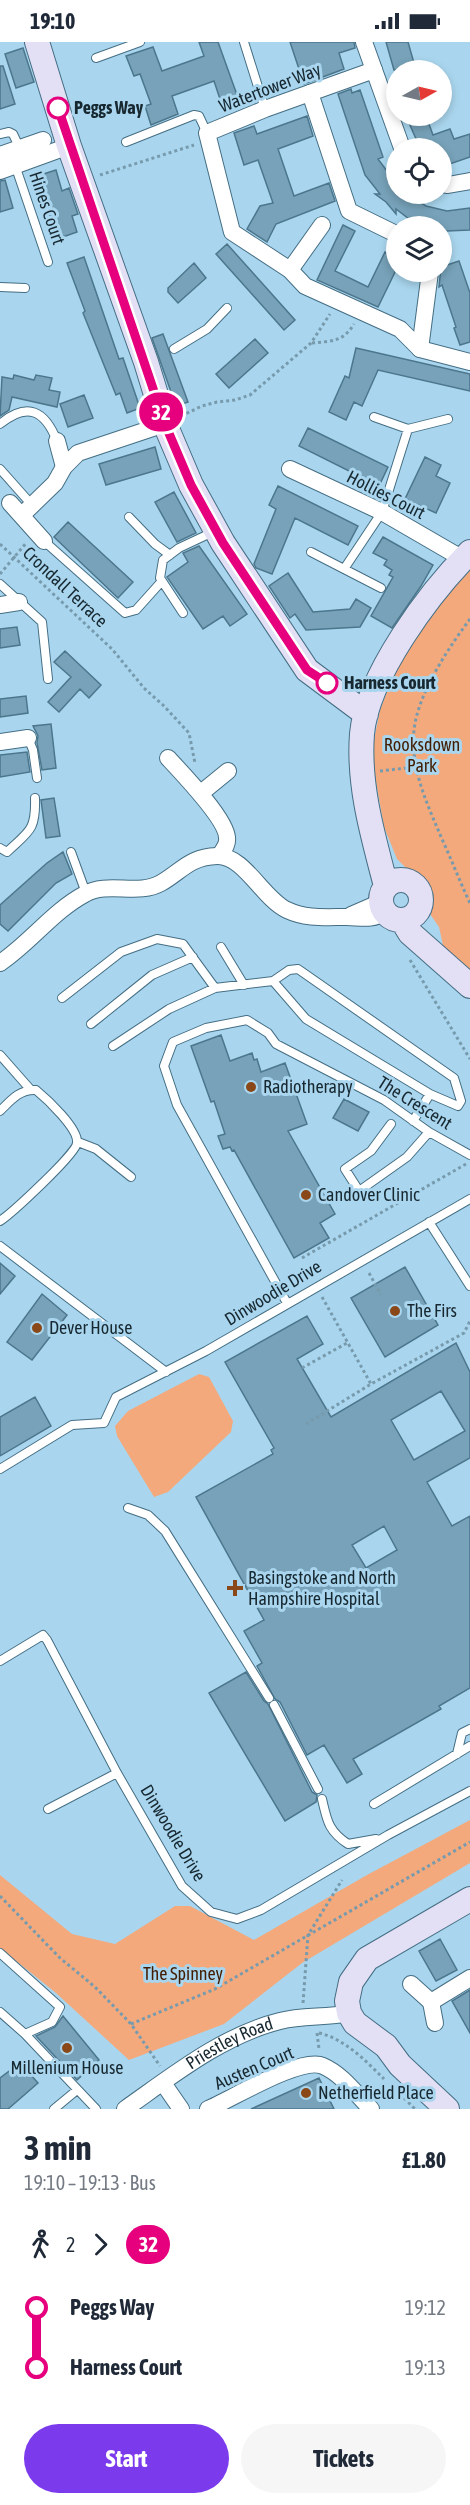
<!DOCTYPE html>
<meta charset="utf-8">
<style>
body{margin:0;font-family:"Asap Condensed",sans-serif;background:#f6f6f7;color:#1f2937;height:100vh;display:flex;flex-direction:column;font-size:22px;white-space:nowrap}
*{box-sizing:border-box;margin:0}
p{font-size:20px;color:#747a83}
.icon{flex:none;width:33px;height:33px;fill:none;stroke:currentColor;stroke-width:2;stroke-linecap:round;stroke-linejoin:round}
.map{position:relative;height:2067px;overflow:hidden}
.drawer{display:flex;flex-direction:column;background:#fff;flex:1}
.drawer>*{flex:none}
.badge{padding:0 12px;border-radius:20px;font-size:21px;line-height:39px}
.needle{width:39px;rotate:82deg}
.buttons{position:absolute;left:386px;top:18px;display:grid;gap:12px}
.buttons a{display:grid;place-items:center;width:66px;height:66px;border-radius:50%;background:#fff;box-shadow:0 3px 9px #0003;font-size:30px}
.map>.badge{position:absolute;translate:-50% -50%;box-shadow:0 0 0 3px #fff}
.legs{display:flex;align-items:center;gap:9px;height:66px;padding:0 24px;font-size:20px}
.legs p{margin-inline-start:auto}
.summary{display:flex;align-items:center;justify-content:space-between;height:102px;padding:0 24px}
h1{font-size:33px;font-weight:700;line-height:45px}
.button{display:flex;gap:12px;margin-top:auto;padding:12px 24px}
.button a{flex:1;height:69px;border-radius:36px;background:#7c3aed;color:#fff;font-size:24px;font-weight:700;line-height:69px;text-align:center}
.button a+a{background:#f6f6f7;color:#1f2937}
ul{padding:0 24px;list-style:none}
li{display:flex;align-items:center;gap:21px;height:60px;font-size:22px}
li i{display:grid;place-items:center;width:9px;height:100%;margin:0 8px;background:currentColor}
li i::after{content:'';width:15px;height:15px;margin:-8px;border:4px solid;border-radius:50%;background:#fff}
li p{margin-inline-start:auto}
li:first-child i{background:linear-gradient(#0000 50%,currentColor 0)}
li:last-child i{background:linear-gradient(currentColor 50%,#0000 0)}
.status{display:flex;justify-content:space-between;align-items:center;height:42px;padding:0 30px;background:#fff;direction:ltr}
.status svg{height:16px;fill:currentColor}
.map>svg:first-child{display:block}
.green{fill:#f3a97c}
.building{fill:#77a2b9;stroke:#4c768c;stroke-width:1.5;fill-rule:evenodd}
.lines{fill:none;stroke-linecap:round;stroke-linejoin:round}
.lane-casing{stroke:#446e84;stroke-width:10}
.street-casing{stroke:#446e84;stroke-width:18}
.secondary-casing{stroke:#446e84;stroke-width:26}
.path{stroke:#779aad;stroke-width:3;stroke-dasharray:3 3;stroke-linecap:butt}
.lane{stroke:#fff;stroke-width:8}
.street{stroke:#fff;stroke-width:16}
.secondary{stroke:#e3dff4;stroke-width:24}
.line-1-casing{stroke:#fff;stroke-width:14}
.line-1{stroke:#e6007e;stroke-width:9}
.stop-1-dot{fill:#fff;stroke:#e6007e;stroke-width:3}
.poi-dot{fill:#8a4818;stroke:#a9d6ee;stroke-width:2}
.labels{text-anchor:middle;stroke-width:6;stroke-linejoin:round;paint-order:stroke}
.street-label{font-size:18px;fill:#172831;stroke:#a9d6ee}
.stop-label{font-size:18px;font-weight:bold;fill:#172831;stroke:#a9d6ee;text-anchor:start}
.park-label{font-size:18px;fill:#431d02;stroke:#a9d6ee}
.poi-label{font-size:18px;fill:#172831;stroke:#a9d6ee;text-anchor:start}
</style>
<div class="status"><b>19:10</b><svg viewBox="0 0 49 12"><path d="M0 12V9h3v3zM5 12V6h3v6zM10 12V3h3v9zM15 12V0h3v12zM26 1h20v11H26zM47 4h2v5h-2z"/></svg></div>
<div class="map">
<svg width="470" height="2067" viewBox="0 0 470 2067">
<rect width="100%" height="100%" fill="#a9d6ee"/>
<!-- green -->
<path class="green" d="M 470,518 L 470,934 L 444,908 L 439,885 L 430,872 L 427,847 L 397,817 L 384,785 L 374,728 L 374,698 L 380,668 L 403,609 Z
M 199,1332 L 209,1335 L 233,1379 L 231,1390 L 168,1450 L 154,1455 L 117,1394 L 115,1384 L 128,1369 Z
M 470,1778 L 470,1821 L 302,1921 L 224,1982 L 129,2018 L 56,1951 L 0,1906 L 0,1833 L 72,1892 L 115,1902 L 175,1864 L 190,1864 L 254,1898 L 367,1833 Z"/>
<!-- building -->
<path class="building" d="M 199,0 L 218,0 L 241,64 L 224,69 L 214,39 L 172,54 L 178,72 L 151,83 L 145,64 L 151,62 L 140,32 L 134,34 L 126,14 L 153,5 L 162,29 L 204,14 Z
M 290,0 L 354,0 L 355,6 L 339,11 L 344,27 L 304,42 Z
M 386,0 L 408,0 L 416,28 L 394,28 Z
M 23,6 L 34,40 L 16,46 L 5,12 Z
M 0,24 L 3,24 L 15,62 L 0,67 Z
M 351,47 L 352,51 L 360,48 L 383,115 L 378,117 L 396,141 L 396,152 L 407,152 L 426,164 L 447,169 L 470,166 L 470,188 L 447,189 L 441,188 L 441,184 L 429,184 L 413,180 L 396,167 L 396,172 L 386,160 L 375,152 L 380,152 L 365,133 L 338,52 Z
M 307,74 L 313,94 L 278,107 L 294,154 L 329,141 L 335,159 L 276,182 L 267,200 L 247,187 L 260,164 L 273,161 L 258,118 L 244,123 L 234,91 L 254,84 L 257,92 Z
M 406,74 L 426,74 L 433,93 L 450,87 L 454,97 L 470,92 L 470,115 L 441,125 L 441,106 L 420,106 Z
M 56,128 L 62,149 L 69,146 L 78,172 L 72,174 L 77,190 L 57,197 L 37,134 Z
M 5,138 L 13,166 L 0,170 L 0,139 Z
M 343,183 L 355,189 L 335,229 L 368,245 L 385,210 L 396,216 L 396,228 L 378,265 L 317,238 Z
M 227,202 L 295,278 L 284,288 L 216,212 Z
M 84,215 L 119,317 L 123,316 L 140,366 L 127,371 L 120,351 L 116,353 L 83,271 L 85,269 L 67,221 Z
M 459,219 L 470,251 L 470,300 L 460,303 L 454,286 L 456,285 L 442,243 L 439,245 L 441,225 Z
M 194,221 L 206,236 L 178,261 L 168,250 L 168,246 Z
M 163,292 L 188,360 L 176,364 L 152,296 Z
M 255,297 L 268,311 L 229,346 L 216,332 Z
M 356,306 L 470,332 L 470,349 L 378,328 L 362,364 L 354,360 L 346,378 L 329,370 L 345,334 L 349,336 Z
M 14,333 L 34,338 L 36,333 L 52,336 L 49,348 L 60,350 L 57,365 L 12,355 L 9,368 L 0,374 L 2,335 L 13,337 Z
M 84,353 L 93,376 L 68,385 L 60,362 Z
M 308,386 L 388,425 L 379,444 L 299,404 Z
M 155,405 L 161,427 L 106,443 L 99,422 Z
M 425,415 L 441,423 L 436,434 L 450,441 L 436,471 L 405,457 Z
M 278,444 L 358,484 L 348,503 L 295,476 L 272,532 L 256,526 L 254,522 L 276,467 L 269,463 Z
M 174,450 L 196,491 L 177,500 L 155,460 Z
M 68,480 L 133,540 L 118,556 L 54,495 Z
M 383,495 L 433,523 L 421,544 L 392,586 L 371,574 L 393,535 L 389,533 L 392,528 L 384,523 L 387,518 L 373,511 Z
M 199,504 L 247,572 L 230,584 L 223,574 L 203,587 L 167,535 L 188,520 L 183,511 Z
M 288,531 L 313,570 L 350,567 L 356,557 L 371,566 L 360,585 L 306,588 L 295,572 L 290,576 L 269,544 Z
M 17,585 L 20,603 L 0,606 L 0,587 Z
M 65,609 L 101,643 L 89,656 L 80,647 L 59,670 L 48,660 L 71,635 L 54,620 Z
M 26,654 L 28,671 L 0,675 L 0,657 Z
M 51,682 L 56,726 L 42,728 L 37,701 L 38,694 L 33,684 Z
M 27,710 L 30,730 L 0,735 L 0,713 Z
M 54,756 L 60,794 L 46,796 L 41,758 Z
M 63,810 L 72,832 L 56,841 L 8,889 L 0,882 L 0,863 L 47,821 Z
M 221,993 L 230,1019 L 252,1011 L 254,1018 L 257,1017 L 261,1030 L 285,1021 L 307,1082 L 288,1089 L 335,1172 L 320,1181 L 329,1196 L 294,1216 L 234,1108 L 232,1109 L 230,1105 L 223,1107 L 218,1094 L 225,1092 L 214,1059 L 211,1060 L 191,1004 Z
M 344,1057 L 369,1070 L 358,1089 L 333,1076 Z
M 0,1221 L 15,1234 L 0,1252 Z
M 405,1225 L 438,1283 L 385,1315 L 351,1256 Z
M 42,1252 L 67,1273 L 32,1318 L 7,1300 Z
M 307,1274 L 323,1302 L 297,1317 L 331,1375 L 456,1301 L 470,1330 L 470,1416 L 427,1440 L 452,1484 L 470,1474 L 470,1646 L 439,1664 L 441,1667 L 353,1717 L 362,1732 L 347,1741 L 324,1703 L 307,1713 L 280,1660 L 275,1657 L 257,1624 L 262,1621 L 244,1589 L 264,1578 L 196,1455 L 273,1412 L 271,1408 L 274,1406 L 225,1320 ZM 441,1349 L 465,1389 L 414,1418 L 391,1378 ZM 384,1484 L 397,1508 L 366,1526 L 352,1503 Z
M 35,1355 L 51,1384 L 0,1414 L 0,1375 Z
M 246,1630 L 264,1659 L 268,1662 L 312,1750 L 317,1753 L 316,1760 L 285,1779 L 209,1651 Z
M 440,1897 L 457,1928 L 436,1939 L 419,1909 Z
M 470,1948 L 470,1991 L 452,1959 Z
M 63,1974 L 99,2018 L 77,2038 L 36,1994 L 55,1985 Z
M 20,2021 L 38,2041 L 8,2067 L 0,2067 L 0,2036 Z
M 319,2036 L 334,2067 L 251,2067 Z"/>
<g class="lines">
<!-- lane casing -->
<g class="lane-casing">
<path id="lane" d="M 244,0 L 265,67
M 96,16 L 140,0
M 0,92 L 9,90 L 13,92 L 21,109
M 126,100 L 194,73 L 199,74 L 207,91
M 15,123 L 48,220
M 0,245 L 25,246
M 174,307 L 207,287 L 227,266
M 374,375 L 408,387 L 448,377
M 0,382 C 28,359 45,369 57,399
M 0,427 L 32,463
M 129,475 L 155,502 L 170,513
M 44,499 L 125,571 L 136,568 L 162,539
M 311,510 L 381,546
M 344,527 L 382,470 L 408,387
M 0,542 L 42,580 L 48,637
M 183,571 L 160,536 L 163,518 L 179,506 L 213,490
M 28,696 L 33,708 L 37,736
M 0,806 L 7,810 C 29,789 36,789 35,756
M 71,810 L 86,851
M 221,905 L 244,943
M 273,939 L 289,928 L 298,927 L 454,1036 L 461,1059 L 458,1064 L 430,1052
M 62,956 L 121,910 L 157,897 L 183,902 L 215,946
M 91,982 L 152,933 L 193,915
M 113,1004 L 169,967 L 215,946 L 273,939 L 306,977 L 430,1052 L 413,1079
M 0,1013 L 30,1047
M 0,1069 C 11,1058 20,1047 36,1048 C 47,1057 79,1087 77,1101 C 76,1112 12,1171 0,1179
M 391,1082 L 371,1109 L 345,1127 L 359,1149 L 407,1115 L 429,1090
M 78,1100 L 96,1107 L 131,1135
M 429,1180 L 470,1244
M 0,1204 L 166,1330
M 287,1261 L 177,1063 L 164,1024 L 173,1000 L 206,986 L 247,978 L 268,991 L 276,1002 L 384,1058 L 429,1090 L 470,1113
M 0,1427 L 72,1383 L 104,1381 L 116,1355 L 206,1309 L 470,1157
M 128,1466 L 148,1473 L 165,1489 L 269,1656
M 0,1619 L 43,1593 L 47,1598 L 117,1731 L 182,1844 L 211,1870 L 237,1877 L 261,1868 L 388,1793 L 470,1749
M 274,1663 L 318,1747
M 457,1712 L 462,1691 L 470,1687
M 322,1757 C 327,1778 328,1789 348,1802 L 376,1797
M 374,1762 L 470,1704
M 48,1767 L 117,1731
M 0,1911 L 60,1965 L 52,1980 L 25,1992
M 0,1970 L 25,1992 L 96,2067
M 54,2067 L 77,2048"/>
</g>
<!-- street casing -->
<g class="street-casing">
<g id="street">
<path d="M 364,0 L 402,106"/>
<path d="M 374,28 L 265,67 L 207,91 L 232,190 L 290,228 L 305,244 L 400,287 L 420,307 L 470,320"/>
<path d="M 310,51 L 349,169 L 396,192"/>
<path d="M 0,113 L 43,98"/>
<path d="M 0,129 L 69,104"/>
<path d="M 441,142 L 448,143 L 470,139"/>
<path d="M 290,228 L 322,183"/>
<path d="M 420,307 L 430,230"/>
<path d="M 57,399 L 64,425"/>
<path d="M 290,427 L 382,470 L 463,517"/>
<path d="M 10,461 L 44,499"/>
<path d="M 22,473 L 55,441 L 64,425 L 78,411 L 165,382"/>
<path d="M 0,563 L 19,560"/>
<path d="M 0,700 L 28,696"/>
<path d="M 168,716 C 182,731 227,778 227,796 C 228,803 223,808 220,813"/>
<path d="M 201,751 L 228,729"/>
<path d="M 351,873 L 381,860"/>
<path d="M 0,921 C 30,901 53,869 85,852 C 108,839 138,854 161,841 C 182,829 189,815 217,814 C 244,813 263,857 287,868 C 306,877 325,875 346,875 C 360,875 372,879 385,870"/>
<path d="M 411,1942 L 431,1960 L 470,1936"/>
<path d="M 431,1960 L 435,1981"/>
<path d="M 163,2041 L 181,2067"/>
<path id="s1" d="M 125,2067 C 172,2034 223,1993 280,1979 C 303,1973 326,1976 349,1971"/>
<path d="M 208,2067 C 232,2057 301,2014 323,2024 C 342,2032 357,2053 371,2067"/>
</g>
</g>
<!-- secondary casing -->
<g class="secondary-casing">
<path id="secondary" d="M 37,0 L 69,104 L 146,320 L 165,382 L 191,443 L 223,501 L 307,628 L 366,672
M381 858a20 20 0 1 1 40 0a20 20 0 1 1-40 0Z
M 386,844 C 373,794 358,744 362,692 C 367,634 430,550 470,510
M 402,878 L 410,891 L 470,944
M 447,2067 L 400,2023 L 386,2004 L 355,1981 L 349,1971 L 347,1959 L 351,1940 L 367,1917 L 470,1857"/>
</g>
<!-- path -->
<path class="path" d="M 100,133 L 194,103
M 312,301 C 332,299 343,300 354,282
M 181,374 L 202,364 L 217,360 L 235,358 L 250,353 L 311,301 L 330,272
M 0,502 L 112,607 L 144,646 L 163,663 L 189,691 L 195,721
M 0,532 L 27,500
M 470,577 C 450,604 428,637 418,669 C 404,714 425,757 442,797 C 452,819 460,840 470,861
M 380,729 L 415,725
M 410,918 L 470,1017
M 302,1216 L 466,1122
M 369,1231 L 381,1253
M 322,1255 L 371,1342
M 302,1326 L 347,1301
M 306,1382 L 371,1342 L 464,1291 L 470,1279
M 0,1854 L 60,1916 L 95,1945 L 131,1982 L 160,2024
M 303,1961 L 308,1893 L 342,1838
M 131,1982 L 215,1947 L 470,1800
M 317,1991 L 319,2007
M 319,1991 C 345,1997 366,2019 384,2037
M 404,2056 L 415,2067"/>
<!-- lane -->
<use href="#lane" class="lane"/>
<!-- street -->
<use href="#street" class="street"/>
<!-- secondary -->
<use href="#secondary" class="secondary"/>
</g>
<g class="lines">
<!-- line-1 casing -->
<g class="line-1-casing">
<path id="line-1" d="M 58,66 L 165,382 L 191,443 L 223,501 L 307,628 L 327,641"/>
</g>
<!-- line-1 -->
<use href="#line-1" class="line-1"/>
</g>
<!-- markers -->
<g class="stop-1-dot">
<circle cx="58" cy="66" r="10"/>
<circle cx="327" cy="641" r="10"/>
</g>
<g class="poi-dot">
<circle cx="251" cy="1045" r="6"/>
<circle cx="306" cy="1153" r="6"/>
<circle cx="395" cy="1269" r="6"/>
<circle cx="37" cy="1286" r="6"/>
<path d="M232 1537h6v6h6v6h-6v6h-6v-6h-6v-6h6z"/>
<circle cx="67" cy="2006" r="6"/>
<circle cx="306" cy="2051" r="6"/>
</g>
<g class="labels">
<!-- street labels -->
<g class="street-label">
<text transform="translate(270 46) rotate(-21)" y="6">Watertower Way</text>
<text transform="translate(47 166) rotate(71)" y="6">Hines Court</text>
<text transform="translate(386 453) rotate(27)" y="6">Hollies Court</text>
<text transform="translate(65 545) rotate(43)" y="6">Crondall Terrace</text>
<text transform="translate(415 1061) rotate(32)" y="6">The Crescent</text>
<text transform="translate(273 1251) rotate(-31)" y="6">Dinwoodie Drive</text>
<text transform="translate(173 1791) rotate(59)" y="6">Dinwoodie Drive</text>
<text dy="6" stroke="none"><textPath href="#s1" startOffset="124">Priestley Road</textPath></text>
<text transform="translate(254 2026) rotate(-23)" y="6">Austen Court</text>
</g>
<!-- stop labels -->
<g class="stop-label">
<text x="74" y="72">Peggs Way</text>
<text x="344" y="647">Harness Court</text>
</g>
<!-- park labels -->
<g class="park-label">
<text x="422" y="709">Rooksdown<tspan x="422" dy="21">Park</tspan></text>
<text x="183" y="1938">The Spinney</text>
</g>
<!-- poi labels -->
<g class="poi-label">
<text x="263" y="1051">Radiotherapy</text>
<text x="318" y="1159">Candover Clinic</text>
<text x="407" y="1275">The Firs</text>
<text x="49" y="1292">Dever House</text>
<text x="248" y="1542">Basingstoke and North<tspan x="248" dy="21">Hampshire Hospital</tspan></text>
<text x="67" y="2032" text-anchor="middle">Millenium House</text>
<text x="318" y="2057">Netherfield Place</text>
</g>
</g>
</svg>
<div class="buttons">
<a><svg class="needle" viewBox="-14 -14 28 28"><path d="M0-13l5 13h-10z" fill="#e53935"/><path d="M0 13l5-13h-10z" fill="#747a83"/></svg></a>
<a><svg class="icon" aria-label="locate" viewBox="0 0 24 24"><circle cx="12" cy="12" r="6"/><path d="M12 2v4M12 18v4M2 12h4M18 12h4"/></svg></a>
<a><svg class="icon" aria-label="layers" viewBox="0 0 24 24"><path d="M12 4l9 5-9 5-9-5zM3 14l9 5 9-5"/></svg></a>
</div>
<b class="badge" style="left:161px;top:370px;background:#e6007e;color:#fff">32</b>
</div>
<section class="drawer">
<div class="summary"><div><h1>3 min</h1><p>19:10 – 19:13 · Bus</p></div><b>£1.80</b></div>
<div class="legs"><svg class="icon" aria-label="walk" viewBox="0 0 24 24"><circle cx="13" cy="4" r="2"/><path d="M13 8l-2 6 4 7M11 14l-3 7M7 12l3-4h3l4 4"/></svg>2<svg class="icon" aria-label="forward" viewBox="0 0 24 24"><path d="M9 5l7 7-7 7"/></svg><b class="badge" style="background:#e6007e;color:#fff">32</b></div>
<ul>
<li><i style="color:#e6007e"></i><b>Peggs Way</b><p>19:12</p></li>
<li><i style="color:#e6007e"></i><b>Harness Court</b><p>19:13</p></li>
</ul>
<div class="button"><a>Start</a><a>Tickets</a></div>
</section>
